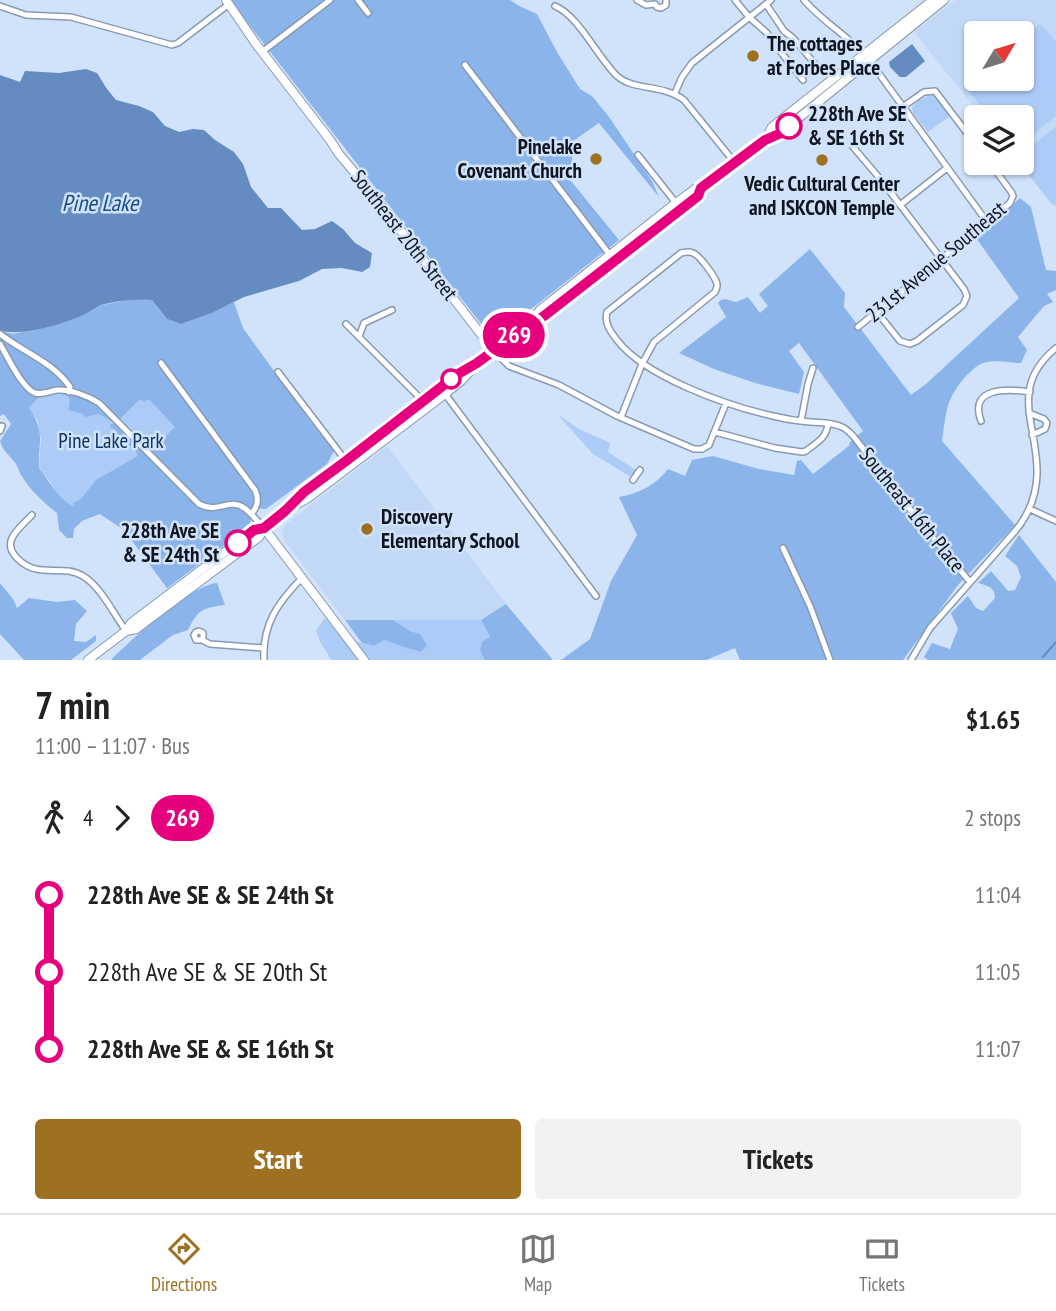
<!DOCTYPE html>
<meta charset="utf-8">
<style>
body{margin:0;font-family:"PT Sans Narrow",sans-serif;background:#f2f2f2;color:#222;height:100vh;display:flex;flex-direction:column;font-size:26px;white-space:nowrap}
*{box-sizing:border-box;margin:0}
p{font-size:23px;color:#767676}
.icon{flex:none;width:38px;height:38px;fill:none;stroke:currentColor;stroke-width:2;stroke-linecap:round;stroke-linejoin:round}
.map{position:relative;height:660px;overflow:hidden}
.side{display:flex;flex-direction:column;background:#fff;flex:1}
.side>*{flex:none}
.badge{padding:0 14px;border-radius:23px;font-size:24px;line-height:46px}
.needle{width:46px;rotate:52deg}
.tools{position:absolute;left:964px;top:21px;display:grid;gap:14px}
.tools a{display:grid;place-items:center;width:70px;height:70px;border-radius:7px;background:#fff;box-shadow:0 2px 5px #0004;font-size:35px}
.map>.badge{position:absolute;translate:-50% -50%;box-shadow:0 0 0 4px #fff}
.legs{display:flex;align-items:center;gap:10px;height:77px;padding:0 35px;font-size:23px}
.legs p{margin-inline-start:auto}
.overview{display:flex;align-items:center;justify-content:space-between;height:119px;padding:0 35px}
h1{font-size:38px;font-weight:600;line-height:52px}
.primary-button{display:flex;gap:14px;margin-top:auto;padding:14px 35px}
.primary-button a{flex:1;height:80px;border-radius:7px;background:#9e7022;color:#fff;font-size:28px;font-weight:600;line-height:80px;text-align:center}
.primary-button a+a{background:#f2f2f2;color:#222}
ul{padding:0 35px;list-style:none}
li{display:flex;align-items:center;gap:24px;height:77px;font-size:26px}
li i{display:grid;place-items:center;width:10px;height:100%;margin:0 9px;background:currentColor}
li i::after{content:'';width:18px;height:18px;margin:-9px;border:5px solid;border-radius:50%;background:#fff}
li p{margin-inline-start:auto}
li:first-child i{background:linear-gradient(#0000 50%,currentColor 0)}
li:last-child i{background:linear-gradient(currentColor 50%,#0000 0)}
.dock{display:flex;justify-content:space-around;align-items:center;height:98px;border-top:2px solid #e0e0e0;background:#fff;font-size:19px;color:#767676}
.dock a{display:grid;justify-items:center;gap:4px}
.dock .selected{color:#9e7022}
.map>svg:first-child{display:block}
.built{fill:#c1d8f6;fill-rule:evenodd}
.green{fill:#acccf7}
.forest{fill:#8bb4eb;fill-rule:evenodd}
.water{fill:#658cc0}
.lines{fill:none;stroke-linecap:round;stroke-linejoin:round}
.stream{stroke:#658cc0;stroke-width:2}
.street-casing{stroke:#8999b0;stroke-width:8}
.secondary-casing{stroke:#8999b0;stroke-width:10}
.street{stroke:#fff;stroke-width:5}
.secondary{stroke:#fff;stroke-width:8}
.line-1-casing{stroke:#fff;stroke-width:16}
.line-1{stroke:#e6007e;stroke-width:10}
.poi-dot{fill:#9e7022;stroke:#d1e3fb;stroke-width:2.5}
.stop-1-dot{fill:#fff;stroke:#e6007e;stroke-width:3.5}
.labels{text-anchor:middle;stroke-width:5;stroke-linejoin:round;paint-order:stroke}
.poi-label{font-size:21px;font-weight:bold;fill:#0f151e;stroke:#d1e3fb;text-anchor:start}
.stop-label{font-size:21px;font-weight:bold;fill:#0f151e;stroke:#d1e3fb;text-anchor:start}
.street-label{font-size:21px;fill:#0f151e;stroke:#d1e3fb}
.park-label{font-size:21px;fill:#0b3364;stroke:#d1e3fb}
.water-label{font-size:23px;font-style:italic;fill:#174c8c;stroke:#d1e3fb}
</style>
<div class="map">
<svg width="1056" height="660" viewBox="0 0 1056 660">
<rect width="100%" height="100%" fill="#d1e3fb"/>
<!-- built -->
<path class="built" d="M 955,0 L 1056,0 L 1056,208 L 1019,163 L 1022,163 L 1022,117 L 982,117 L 914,32 ZM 976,33 L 1022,33 L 1022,79 L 976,79 Z
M 387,446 L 506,604 L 481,620 L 345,620 L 285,541 L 282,534 L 285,525 Z"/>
<!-- green -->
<path class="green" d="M 1040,24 L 1056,41 L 1056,116 L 1022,143 L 1022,117 L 989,117 L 963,84 L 976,74 L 976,79 L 1022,79 L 1022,33 L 1006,33 L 1011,30 L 1026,34 Z
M 932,94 L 936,97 L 950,116 L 928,132 L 913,113 L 912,107 L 918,101 Z
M 1056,127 L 1056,205 L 1052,204 L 1019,163 L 1022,163 L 1022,154 Z
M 98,306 L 250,526 L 167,588 L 124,530 L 100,514 L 75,508 L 64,502 L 57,494 L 51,483 L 39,467 L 41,440 L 38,421 L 0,371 L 0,331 L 13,334 Z
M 557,414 L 579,429 L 610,443 L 608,452 L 636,470 L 633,475 L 629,476 L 592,453 Z
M 325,618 L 342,638 L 374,646 L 384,640 L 403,647 L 421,652 L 420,634 L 410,631 L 393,620 L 481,620 L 490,638 L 485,660 L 331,660 L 328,654 L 321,644 L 316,630 Z"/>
<!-- forest -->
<path class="forest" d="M 230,0 L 510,0 L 521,7 L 537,14 L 557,52 L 580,89 L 592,96 L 609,117 L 652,181 L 659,197 L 599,123 L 573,141 L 571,181 L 619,240 L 498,335 L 494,336 L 489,334 Z
M 1020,198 L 1031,207 L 1046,270 L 1056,271 L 1056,290 L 1047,294 L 1053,302 L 1044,306 L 1018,337 L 1027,350 L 1021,363 C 1010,363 995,359 983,363 C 977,365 971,371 966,376 C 945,400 947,410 942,441 L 1015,525 L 958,585 L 903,660 L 740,660 L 735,648 L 706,660 L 561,660 L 590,639 L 611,581 L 637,535 L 619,497 C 638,494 656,485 668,469 L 685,476 L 692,460 L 713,456 L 759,469 L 794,475 L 797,461 L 801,460 L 813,474 L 850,445 L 849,443 L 863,431 L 799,343 L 789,351 L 804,372 L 799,394 L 755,383 L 714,369 L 679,353 L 726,317 L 718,303 C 723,296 729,301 736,302 L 748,297 L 760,313 L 768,306 L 759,294 L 810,249 L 845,293 L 844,307 L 911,395 L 926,384 L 1019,298 L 976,238 Z
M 131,299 L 152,300 L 167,319 L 181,324 L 212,313 L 234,302 L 243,328 L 308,418 L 334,451 L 327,464 L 266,509 L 252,508 L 250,526 L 167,588 L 124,530 L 100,514 L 82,521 L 74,529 L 73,538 L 67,538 L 59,530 L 57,513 C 43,502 30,490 21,475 C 19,472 18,467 16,464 C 10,455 3,452 0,441 L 11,424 L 4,414 L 0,416 L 0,331 L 13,334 L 36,330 L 87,313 L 98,306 ZM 48,392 L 58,394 L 65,392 L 68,395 L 70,403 L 68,410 L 83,414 L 85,417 L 99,414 L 111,421 L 116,417 L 119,420 L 140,399 L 144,402 L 149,399 L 175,427 L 149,452 L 132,440 L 127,440 L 115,423 L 111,424 L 110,427 L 115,430 L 120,443 L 133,446 L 138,456 L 96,480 L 80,500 L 73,503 L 74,507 C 57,498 51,483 39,468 C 38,440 46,433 29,408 L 42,393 Z
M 1019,535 L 1056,582 L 1056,660 L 928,660 L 924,657 L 932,643 L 950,649 L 958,629 L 951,613 L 968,596 L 976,608 L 983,611 L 995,598 C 995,587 988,586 978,583 L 991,571 L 1008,591 L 1015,590 L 1021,577 L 1017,566 L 1005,556 Z
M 0,583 L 13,599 L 17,608 L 29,598 L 57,602 L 75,600 L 87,611 L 76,624 L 74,641 L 86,642 L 96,635 L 96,641 L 71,660 L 24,660 L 0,634 Z
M 217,583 L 225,605 C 202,608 198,610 188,630 L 173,635 L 141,659 L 141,660 L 111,660 C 131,640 190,585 217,583 Z
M 506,604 L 553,660 L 485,660 L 480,650 L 482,642 L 490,637 L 481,620 Z
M 345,620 L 393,620 L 410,631 L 420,634 L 427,645 L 421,652 L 403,647 L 384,640 L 374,646 L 362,643 Z"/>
<!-- water -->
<path class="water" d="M 912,44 L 925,61 L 906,77 L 900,77 L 890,67 L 889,62 Z
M 86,69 L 97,73 L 107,89 L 116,100 L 139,106 L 153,112 L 165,126 L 179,132 L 193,129 L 204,130 L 215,140 L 234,152 L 243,164 L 251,187 L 268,208 L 281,208 L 302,230 L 315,229 L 332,221 L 343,229 L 355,243 L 372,253 L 370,267 L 362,272 L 342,268 L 322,269 L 299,281 L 244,297 L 212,313 L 181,324 L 167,319 L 152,300 C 134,299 118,300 101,305 C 96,307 92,310 87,313 C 64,324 25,336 0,331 L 0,75 L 20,82 L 25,71 L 59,73 Z"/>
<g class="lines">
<!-- stream -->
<path class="stream" d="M 1043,657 L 1056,642"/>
<!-- street casing -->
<g class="street-casing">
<path id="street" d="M 358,0 L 368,13
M 637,0 L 646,5 L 655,4 L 657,7 L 661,8 L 666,5 L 666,0
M 735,0 L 749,17 L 767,33 L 772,41 L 803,80
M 804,0 C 822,21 845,34 864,54
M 766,4 L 784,31 L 793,38 L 815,64
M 0,6 L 26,15 L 71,17 L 172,45 L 178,43 L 229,4
M 555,6 C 579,16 598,58 617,76 C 634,91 663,84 684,100 L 735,163
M 262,52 L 330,0
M 869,60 L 987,222
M 465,65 L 610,255
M 675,93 L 682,77 L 692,63 L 771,0
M 904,106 L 924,92 L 935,91 L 976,145
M 853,147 L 882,181 L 964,289 L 967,296 L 963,305 L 917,341 L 910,344 L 900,341 L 877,312
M 638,155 L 676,203
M 900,205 L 947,168
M 346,324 L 423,401
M 858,327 L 1010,203 L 1013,196 L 1012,193 L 990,163
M 0,334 C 23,352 53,362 70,387 L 69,392
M 359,337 L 364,323 L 392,310
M 0,344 C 7,356 22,388 35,393 C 43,395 50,391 57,390 C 70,389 88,396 99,403 L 199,504 C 220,516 231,492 251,514
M 494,351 L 509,366 L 559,385 L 617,416 L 694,449 L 702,449 L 709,445 L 726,403
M 161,363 L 255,490 C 259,499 258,507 251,514 L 264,528
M 278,372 L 346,461
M 445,394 L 596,596
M 1029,413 L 1044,419 L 1047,423 L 1045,429 L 1032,435
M 621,417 L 642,364 L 654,342 L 715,292 C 717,287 718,286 716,281 C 713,274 699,255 693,253 C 688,251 686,252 681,253 L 607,312 C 604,323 610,331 617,340 C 645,377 728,406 773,416 C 785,419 798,421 810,422 C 820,423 832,422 842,427 C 847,429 850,433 854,437 L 920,522 L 970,582
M 801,421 L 808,384 L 813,368
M 981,421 C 968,386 1009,389 1030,392
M 0,431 L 2,426
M 715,432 L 775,448 L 802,452 L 806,451 C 817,442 826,439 828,424
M 633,480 L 640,470
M 1030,509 L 1056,521
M 32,515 C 20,528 0,541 17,558 C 38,580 61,563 83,576 C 100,586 114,614 126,631
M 783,548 L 810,606 L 830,660
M 202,640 L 203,637 L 203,633 L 199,631 L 196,632 L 194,635 L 196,640 L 202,640 L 210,644 L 263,648
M 264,660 C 262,625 278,602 302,578
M 911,660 L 930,628 L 1016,530 C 1029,514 1036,497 1037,475 C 1039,427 1007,388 1056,348"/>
</g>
<!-- secondary casing -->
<g class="secondary-casing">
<path id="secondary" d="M 226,0 L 256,44 L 330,140 L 339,154 L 371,192 L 494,351
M 765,140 L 772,127 L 933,0
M 532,321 L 540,310 L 676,203 L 695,189 L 701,188 L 765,140 L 779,134 L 944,0
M 294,506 L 308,498 L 445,394 L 461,381 L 472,369
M 264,528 L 364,660
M 126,631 L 136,629 L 259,537 L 264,528 L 285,511 L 304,492 L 346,461 L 458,374 C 489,357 514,333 544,316 L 698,196 L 701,188
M 88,660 L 126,631 L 131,623 L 254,530 L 264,528"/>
</g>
<!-- street -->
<use href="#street" class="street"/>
<!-- secondary -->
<use href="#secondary" class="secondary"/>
</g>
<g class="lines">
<!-- line-1 casing -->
<g class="line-1-casing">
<path id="line-1" d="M 238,543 L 254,530 L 264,528 L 285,511 L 304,492 L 346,461 L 458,374 L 477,363 L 530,324 L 544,316 L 698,196 L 701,188 L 765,140 L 779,134 L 789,126"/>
</g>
<!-- line-1 -->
<use href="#line-1" class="line-1"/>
</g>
<!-- markers -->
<g class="poi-dot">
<circle cx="753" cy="56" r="7"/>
<circle cx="596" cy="159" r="7"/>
<circle cx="822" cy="160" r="7"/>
<circle cx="367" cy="529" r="7"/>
</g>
<g class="stop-1-dot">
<circle cx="789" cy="126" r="12"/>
<circle cx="451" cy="379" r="9"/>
<circle cx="238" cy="543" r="12"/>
</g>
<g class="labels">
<!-- poi labels -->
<g class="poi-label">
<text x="767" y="51">The cottages<tspan x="767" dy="24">at Forbes Place</tspan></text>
<text x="582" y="154" text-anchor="end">Pinelake<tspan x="582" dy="24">Covenant Church</tspan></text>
<text x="822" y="191" text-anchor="middle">Vedic Cultural Center<tspan x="822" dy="24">and ISKCON Temple</tspan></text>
<text x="381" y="524">Discovery<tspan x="381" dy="24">Elementary School</tspan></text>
</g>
<!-- stop labels -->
<g class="stop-label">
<text x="808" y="121">228th Ave SE<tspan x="808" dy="24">&amp; SE 16th St</tspan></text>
<text x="219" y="538" text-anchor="end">228th Ave SE<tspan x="219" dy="24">&amp; SE 24th St</tspan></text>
</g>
<!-- street labels -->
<g class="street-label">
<text transform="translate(404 235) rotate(52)" y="7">Southeast 20th Street</text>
<text transform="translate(936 262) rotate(-40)" y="7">231st Avenue Southeast</text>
<text transform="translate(912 510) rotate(51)" y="7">Southeast 16th Place</text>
</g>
<!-- park labels -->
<g class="park-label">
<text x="111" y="448">Pine Lake Park</text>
</g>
<!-- water labels -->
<g class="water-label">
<text x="100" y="211">Pine Lake</text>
</g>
</g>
</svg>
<div class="tools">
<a><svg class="needle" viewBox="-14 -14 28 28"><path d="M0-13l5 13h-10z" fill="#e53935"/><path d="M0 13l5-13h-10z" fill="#767676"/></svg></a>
<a><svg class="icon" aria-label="layers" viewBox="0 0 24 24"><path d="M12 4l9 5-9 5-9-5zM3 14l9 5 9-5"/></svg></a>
</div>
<b class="badge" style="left:514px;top:335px;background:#e6007e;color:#fff">269</b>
</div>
<section class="side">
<div class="overview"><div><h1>7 min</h1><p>11:00 – 11:07 · Bus</p></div><b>$1.65</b></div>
<div class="legs"><svg class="icon" aria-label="walk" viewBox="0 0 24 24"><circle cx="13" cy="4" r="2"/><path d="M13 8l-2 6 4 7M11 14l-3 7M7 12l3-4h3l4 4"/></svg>4<svg class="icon" aria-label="forward" viewBox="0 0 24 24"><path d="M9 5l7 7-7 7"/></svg><b class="badge" style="background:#e6007e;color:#fff">269</b><p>2 stops</p></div>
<ul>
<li><i style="color:#e6007e"></i><b>228th Ave SE &amp; SE 24th St</b><p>11:04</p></li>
<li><i style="color:#e6007e"></i><span>228th Ave SE &amp; SE 20th St</span><p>11:05</p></li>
<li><i style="color:#e6007e"></i><b>228th Ave SE &amp; SE 16th St</b><p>11:07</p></li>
</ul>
<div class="primary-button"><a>Start</a><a>Tickets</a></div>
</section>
<nav class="dock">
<a class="selected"><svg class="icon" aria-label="directions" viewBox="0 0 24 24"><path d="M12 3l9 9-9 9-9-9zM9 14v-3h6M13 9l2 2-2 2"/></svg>Directions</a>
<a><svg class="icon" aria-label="map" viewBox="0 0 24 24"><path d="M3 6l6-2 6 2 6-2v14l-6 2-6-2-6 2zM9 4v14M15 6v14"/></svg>Map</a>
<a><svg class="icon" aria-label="tickets" viewBox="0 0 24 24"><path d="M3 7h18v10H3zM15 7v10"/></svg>Tickets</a>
</nav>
